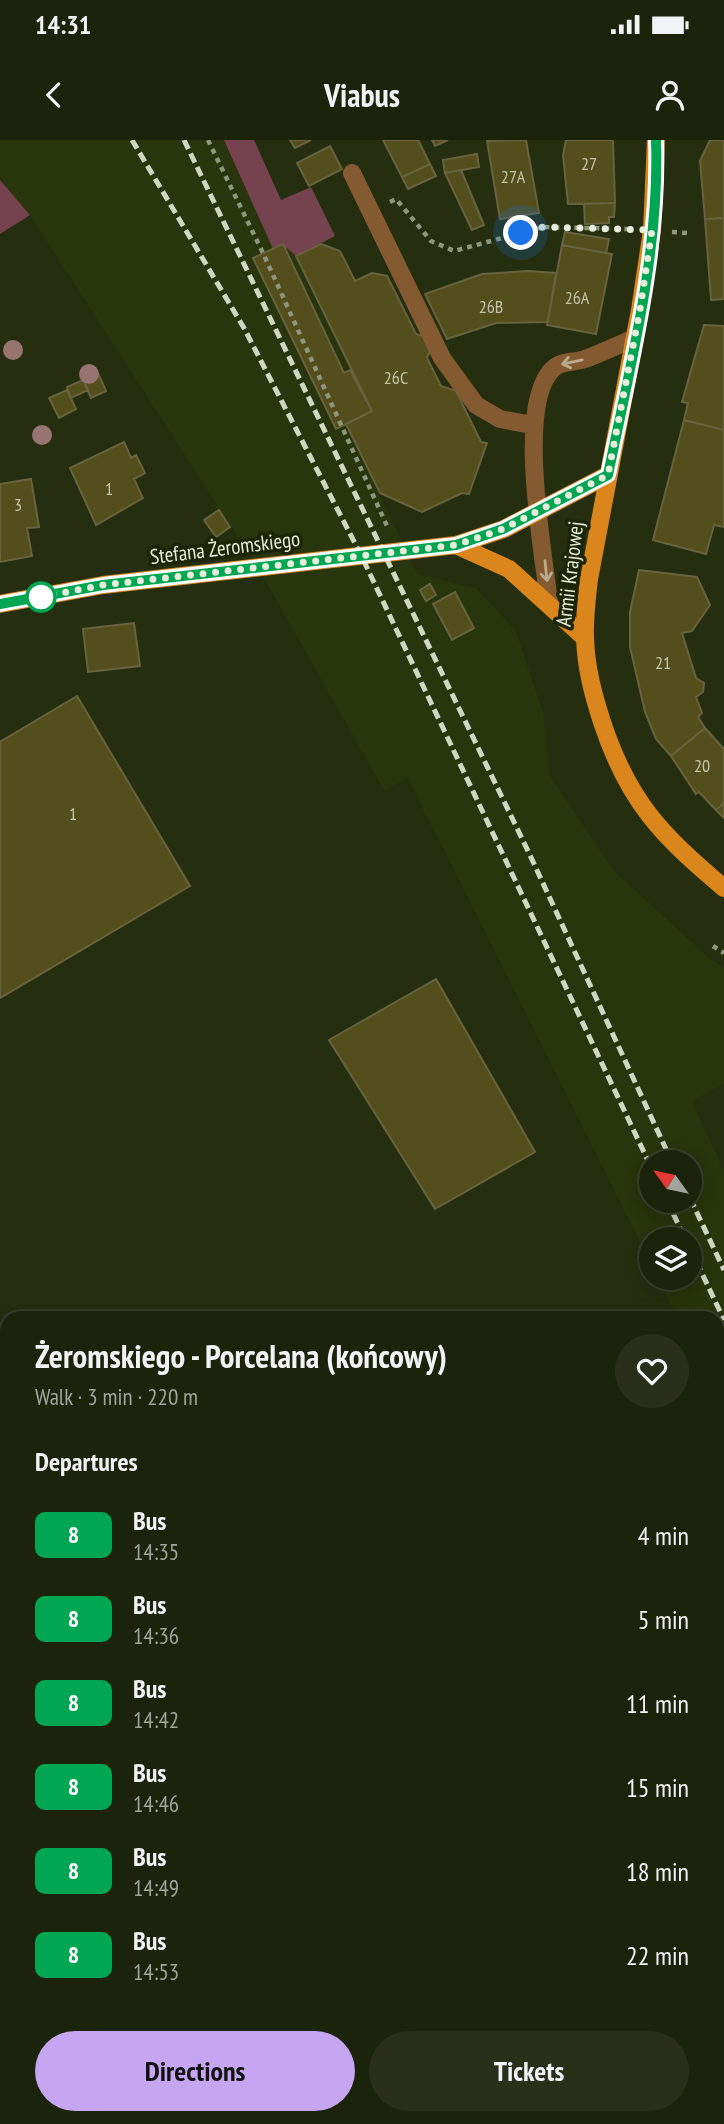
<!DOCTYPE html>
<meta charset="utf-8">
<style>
body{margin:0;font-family:"PT Sans Narrow",sans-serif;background:#292f19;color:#f1f3f6;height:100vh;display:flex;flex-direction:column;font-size:26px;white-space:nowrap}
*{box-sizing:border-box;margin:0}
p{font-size:23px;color:#a0a49d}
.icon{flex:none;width:38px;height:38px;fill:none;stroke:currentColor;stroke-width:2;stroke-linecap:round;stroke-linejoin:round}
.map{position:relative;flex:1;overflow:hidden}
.drawer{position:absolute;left:0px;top:1171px;width:724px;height:814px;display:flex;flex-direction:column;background:#1c230b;border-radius:21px 21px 0 0;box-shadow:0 4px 18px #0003,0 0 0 2px #3a402c}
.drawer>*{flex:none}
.badge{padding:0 14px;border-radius:10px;font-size:24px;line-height:46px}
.needle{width:46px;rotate:303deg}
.buttons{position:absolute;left:639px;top:1010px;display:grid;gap:14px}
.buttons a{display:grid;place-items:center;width:63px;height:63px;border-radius:50%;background:#1c230b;box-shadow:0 4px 18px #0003,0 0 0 2px #3a402c;font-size:35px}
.you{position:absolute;width:35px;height:35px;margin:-18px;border:5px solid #fff;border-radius:50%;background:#1a73e8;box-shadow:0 0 0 10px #1a73e833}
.map>.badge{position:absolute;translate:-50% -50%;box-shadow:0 0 0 4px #fff}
h2{padding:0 35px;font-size:26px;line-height:63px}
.round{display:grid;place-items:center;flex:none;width:74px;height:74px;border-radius:37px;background:#292f19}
.summary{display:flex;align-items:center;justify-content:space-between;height:119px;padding:0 35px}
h1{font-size:33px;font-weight:700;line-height:52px}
.cta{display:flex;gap:14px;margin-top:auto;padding:14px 35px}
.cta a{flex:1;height:80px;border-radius:42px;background:#c6a6f0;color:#111;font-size:28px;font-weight:700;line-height:80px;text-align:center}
.cta a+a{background:#292f19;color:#f1f3f6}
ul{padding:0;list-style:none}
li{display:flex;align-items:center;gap:21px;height:84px;padding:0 35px}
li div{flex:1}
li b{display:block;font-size:26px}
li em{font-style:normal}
li .badge{min-width:77px;font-weight:700;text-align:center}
.status{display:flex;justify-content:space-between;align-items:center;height:49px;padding:0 35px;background:#1c230b;direction:ltr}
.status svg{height:19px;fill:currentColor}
header{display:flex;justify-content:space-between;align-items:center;height:91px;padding:0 35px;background:#1c230b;font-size:32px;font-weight:700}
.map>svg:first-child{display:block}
.built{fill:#29350c;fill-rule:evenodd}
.green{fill:#754250}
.building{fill:#534e1c;stroke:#67633f;stroke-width:2}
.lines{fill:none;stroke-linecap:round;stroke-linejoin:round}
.path{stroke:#8e967d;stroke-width:4.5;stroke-dasharray:5 5;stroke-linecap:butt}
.minor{stroke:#845a31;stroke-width:18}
.major{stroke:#db851d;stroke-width:18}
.rail{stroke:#cfd6c1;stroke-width:5;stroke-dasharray:10 5;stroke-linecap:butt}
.tree{fill:#97746f}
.oneway{stroke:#baab8e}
.line-casing{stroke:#fff;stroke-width:16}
.line{stroke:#00a651;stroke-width:10}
.walk{stroke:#e6edda;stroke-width:7;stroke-dasharray:0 12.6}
.stop-dot{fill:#fff;stroke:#00a651;stroke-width:3.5}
.labels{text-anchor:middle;stroke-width:7;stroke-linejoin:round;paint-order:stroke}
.number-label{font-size:18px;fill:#c1c5aa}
.street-label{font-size:21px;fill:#e6edda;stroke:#1c2505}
</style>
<div class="status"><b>14:31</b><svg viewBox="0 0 49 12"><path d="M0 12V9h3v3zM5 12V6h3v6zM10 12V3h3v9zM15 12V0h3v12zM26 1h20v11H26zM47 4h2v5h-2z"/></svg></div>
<header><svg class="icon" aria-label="back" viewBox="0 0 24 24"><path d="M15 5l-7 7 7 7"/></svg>Viabus<svg class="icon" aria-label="person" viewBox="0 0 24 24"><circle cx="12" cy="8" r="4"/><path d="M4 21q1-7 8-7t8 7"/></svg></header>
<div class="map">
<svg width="724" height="1984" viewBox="0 0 724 1984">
<rect width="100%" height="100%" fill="#252f0f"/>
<!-- built -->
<path class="built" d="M 0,0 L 224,0 L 273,109 L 283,104 L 296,116 L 372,271 L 346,284 L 417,434 L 476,448 L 516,491 L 543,573 L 550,636 L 614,731 L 708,817 L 724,828 L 724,943 L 692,962 L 724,1031 L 724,1271 L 718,1258 L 718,1178 L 678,1178 L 658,1138 L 690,1138 L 690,1099 L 651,1099 L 651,1124 L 407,637 L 385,652 L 261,433 L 30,75 L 0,40 ZM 651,1022 L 690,1022 L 690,1060 L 651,1060 Z
M 724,1883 L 724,1984 L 603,1984 L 600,1978 L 718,1978 L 718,1887 Z"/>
<!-- green -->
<path class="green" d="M 224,0 L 254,0 L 281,60 L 311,47 L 335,96 L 296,116 L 283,105 L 273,109 Z
M 0,40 L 30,75 L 0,94 Z
M 471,1978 L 600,1978 L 603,1984 L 475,1984 Z"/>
<!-- building -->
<path class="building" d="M 290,0 L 311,0 L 295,8 Z
M 383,0 L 418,0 L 430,24 L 402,37 Z
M 432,0 L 448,0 L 435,6 Z
M 526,0 L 539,73 L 500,79 L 487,1 Z
M 566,0 L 613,0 L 615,63 L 568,64 L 563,15 Z
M 710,0 L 724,0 L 724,78 L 705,79 L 700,21 Z
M 330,6 L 342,29 L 309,46 L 297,23 Z
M 477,14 L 479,27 L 445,33 L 443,20 Z
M 430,24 L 436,36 L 408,49 L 402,37 Z
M 461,30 L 484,85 L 472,90 L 445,33 Z
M 615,63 L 614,77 L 609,77 L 609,83 L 585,84 L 584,64 Z
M 724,78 L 724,159 L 711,160 L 705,79 Z
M 565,92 L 609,99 L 606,113 L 562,105 Z
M 283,104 L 344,233 L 350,230 L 372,271 L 336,289 L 253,118 Z
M 321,104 L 340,111 L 355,141 L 372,133 L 387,136 L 416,194 L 423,196 L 430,211 L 427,218 L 441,246 L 456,251 L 481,302 L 487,303 L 469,354 L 462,353 L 422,372 L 380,353 L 346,284 L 372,271 L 296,116 Z
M 562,105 L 612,114 L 596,194 L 547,185 Z
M 528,131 L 556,133 L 548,182 L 496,183 L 447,199 L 425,154 L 482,134 Z
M 704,185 L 724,186 L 724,290 L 684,280 L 688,263 L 682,262 Z
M 98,233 L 106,251 L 91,258 L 83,240 Z
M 83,240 L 88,250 L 71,258 L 67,247 Z
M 67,250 L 76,269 L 59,278 L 49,258 Z
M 684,280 L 724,290 L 724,387 L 714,385 L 706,414 L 653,400 Z
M 124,302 L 131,318 L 136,315 L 145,333 L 134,339 L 143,358 L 96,385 L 70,328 Z
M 31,339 L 39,387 L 27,388 L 32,416 L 0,422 L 0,344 Z
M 219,370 L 230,387 L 216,397 L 204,380 Z
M 639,430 L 697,437 L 710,465 L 692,491 L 682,493 L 696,538 L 704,543 L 703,552 L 696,557 L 702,573 L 698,577 L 705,588 L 671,616 L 656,599 L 645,572 L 630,507 L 630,472 Z
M 430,444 L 436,455 L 426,461 L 420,450 Z
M 455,452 L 474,488 L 452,500 L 433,464 Z
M 134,483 L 140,526 L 88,532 L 83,489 Z
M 77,556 L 190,746 L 0,858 L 0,602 Z
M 705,588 L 724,609 L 724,663 L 716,670 L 699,652 L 696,654 L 671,616 Z
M 724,663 L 724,678 L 716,670 Z
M 436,839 L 535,1012 L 435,1069 L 329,900 Z
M 7,1570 L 7,1659 L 0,1647 L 0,1575 Z
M 724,1766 L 724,1787 L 718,1772 Z
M 718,1772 L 724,1787 L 724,1824 L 718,1827 Z
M 724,1886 L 724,1960 L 718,1962 L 718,1889 Z
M 49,1978 L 117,1978 L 111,1984 L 47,1984 L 45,1982 Z
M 328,1978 L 400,1978 L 404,1984 L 332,1984 Z"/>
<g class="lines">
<!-- path -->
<path class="path" d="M 208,0 L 263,113 L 387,386
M 390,62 L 396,59 L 431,101 L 454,111 L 543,87 L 629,89
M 672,92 L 687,93
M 713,806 L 724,813"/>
<!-- minor -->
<path class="minor" d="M 352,33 L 442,218 L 476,265 L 500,279 L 532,285
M 549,463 C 544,414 514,259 555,227 C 565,220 575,223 585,219 C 602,213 618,205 635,198
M 0,1279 L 7,1293
M 0,1720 L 7,1716
M 446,1978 L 450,1984
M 23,1984 L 29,1978"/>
<!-- major -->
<path class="major" d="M 656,0 L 652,90 L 640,170 L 589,439 C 587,458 584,479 585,498 C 586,528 593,554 602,582 C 628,661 661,695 724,748
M 456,405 L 509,429 L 584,497
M 0,464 L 103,445 L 456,405 L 504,389 L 608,335"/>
<!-- rail -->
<path class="rail" d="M 132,0 L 244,188 L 361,415 L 651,1027
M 184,0 L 529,713 L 672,1022
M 690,1058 L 724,1130
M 667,1060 L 685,1099
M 690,1108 L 724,1180"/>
</g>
<!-- trees -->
<g class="tree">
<circle cx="13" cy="210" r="10"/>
<circle cx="89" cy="234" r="10"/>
<circle cx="42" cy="295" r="10"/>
</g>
<!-- one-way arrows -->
<defs><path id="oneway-shaft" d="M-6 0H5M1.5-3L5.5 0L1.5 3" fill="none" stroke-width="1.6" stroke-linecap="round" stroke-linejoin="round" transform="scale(1.75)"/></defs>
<g class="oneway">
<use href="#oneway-shaft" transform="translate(572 222) rotate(168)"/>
<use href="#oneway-shaft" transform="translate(546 431) rotate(84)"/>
</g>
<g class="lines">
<!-- line casing -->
<g class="line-casing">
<path id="line" d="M 0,464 L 103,445 L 456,405 L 503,389 L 608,335 C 630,226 660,112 656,0"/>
</g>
<!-- line -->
<use href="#line" class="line"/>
<!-- walk -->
<path class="walk" d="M 41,457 L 103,445 L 456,405 L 503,389 L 608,335 L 640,170 L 652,90 L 543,87 L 521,93"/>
</g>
<!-- markers -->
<circle class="stop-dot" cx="41" cy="457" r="14"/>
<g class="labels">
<!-- number labels -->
<g class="number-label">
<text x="589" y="30">27</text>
<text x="513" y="43">27A</text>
<text x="577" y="164">26A</text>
<text x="491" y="173">26B</text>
<text x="396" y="244">26C</text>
<text x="109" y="355">1</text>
<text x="18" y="371">3</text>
<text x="663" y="529">21</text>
<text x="702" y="632">20</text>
<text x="73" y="680">1</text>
</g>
<!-- street labels -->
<g class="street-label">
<text transform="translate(225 408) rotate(-7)" y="7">Stefana Żeromskiego</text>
<text transform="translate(570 434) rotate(-83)" y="7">Armii Krajowej</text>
</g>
</g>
</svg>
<div class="buttons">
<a><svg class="needle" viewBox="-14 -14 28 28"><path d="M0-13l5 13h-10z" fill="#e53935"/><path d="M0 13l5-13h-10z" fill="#a0a49d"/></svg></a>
<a><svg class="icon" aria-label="layers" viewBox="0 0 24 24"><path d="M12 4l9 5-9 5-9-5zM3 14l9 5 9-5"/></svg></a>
</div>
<div class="you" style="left:521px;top:93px"></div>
<section class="drawer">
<div class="summary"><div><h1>Żeromskiego - Porcelana (końcowy)</h1><p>Walk · 3 min · 220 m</p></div><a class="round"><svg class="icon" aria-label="heart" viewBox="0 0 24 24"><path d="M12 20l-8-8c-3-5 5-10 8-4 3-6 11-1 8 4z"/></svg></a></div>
<h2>Departures</h2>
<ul>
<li><span class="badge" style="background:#00a651;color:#fff">8</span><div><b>Bus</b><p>14:35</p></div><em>4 min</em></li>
<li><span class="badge" style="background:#00a651;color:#fff">8</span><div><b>Bus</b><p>14:36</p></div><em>5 min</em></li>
<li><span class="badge" style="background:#00a651;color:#fff">8</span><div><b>Bus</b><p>14:42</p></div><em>11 min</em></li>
<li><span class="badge" style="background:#00a651;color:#fff">8</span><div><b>Bus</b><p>14:46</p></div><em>15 min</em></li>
<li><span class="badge" style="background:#00a651;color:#fff">8</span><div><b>Bus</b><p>14:49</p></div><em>18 min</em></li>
<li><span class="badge" style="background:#00a651;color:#fff">8</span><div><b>Bus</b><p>14:53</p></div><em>22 min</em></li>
</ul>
<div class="cta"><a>Directions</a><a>Tickets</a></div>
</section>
</div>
